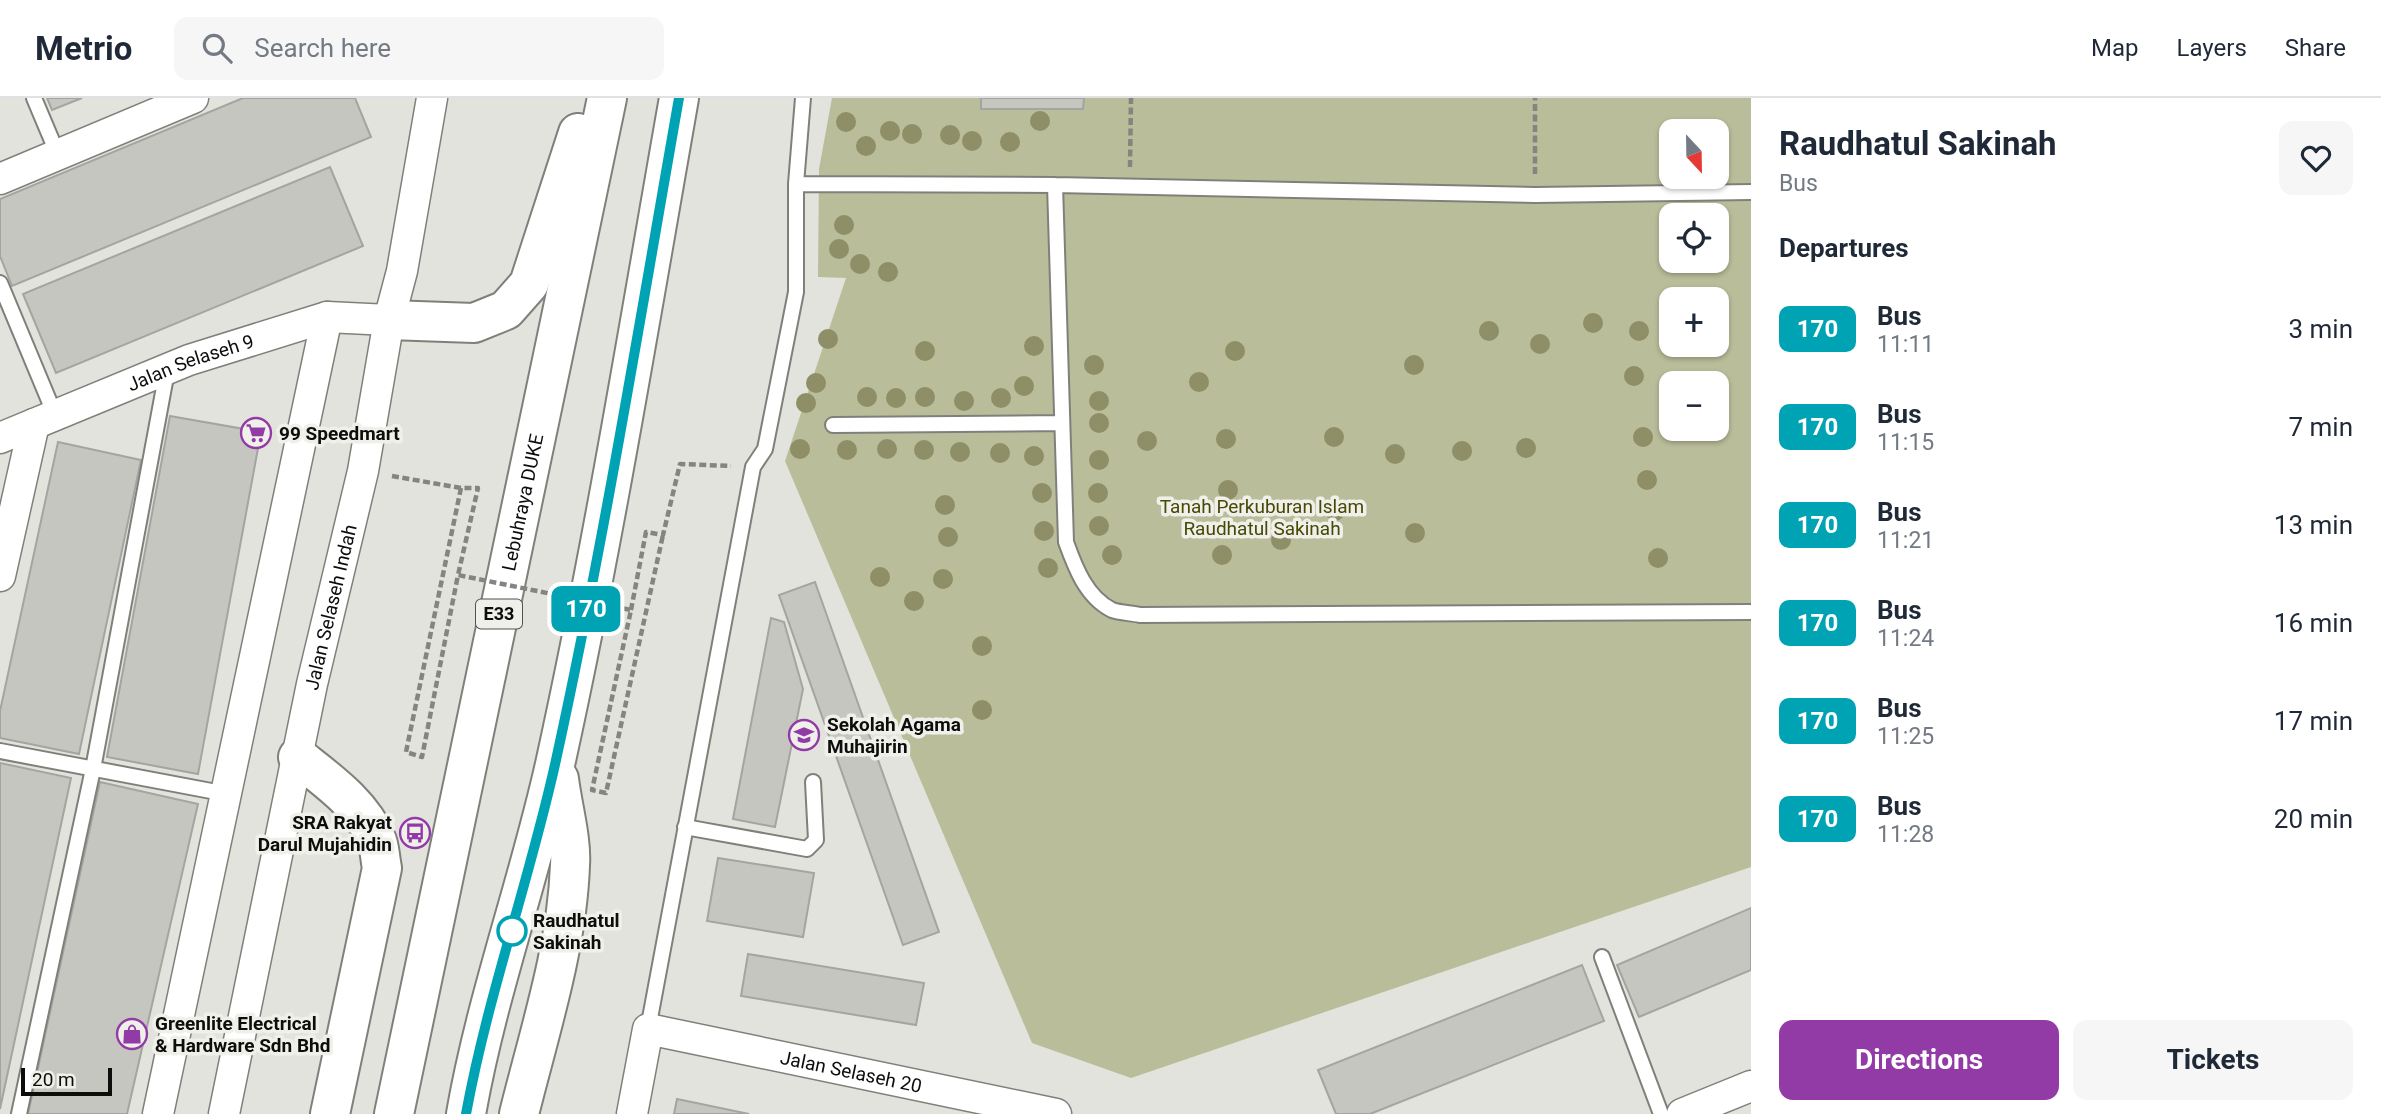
<!DOCTYPE html>
<meta charset="utf-8">
<style>
body{margin:0;font-family:Roboto,sans-serif;background:#f6f6f7;color:#1f2937;height:100vh;display:flex;flex-direction:column;font-size:26px;white-space:nowrap}
*{box-sizing:border-box;margin:0}
p{font-size:23px;color:#747a83}
.icon{flex:none;width:38px;height:38px;fill:none;stroke:currentColor;stroke-width:2;stroke-linecap:round;stroke-linejoin:round}
.map{position:relative;flex:1;overflow:hidden}
.panel{display:flex;flex-direction:column;background:#fff;width:630px}
.panel>*{flex:none}
.badge{padding:0 14px;border-radius:10px;font-size:24px;line-height:46px}
.needle{width:46px;rotate:158deg}
.fabs{position:absolute;left:1659px;top:21px;display:grid;gap:14px}
.fabs a{display:grid;place-items:center;width:70px;height:70px;border-radius:14px;background:#fff;box-shadow:0 2px 5px #0004;font-size:35px}
.scale{position:absolute;left:21px;bottom:18px;width:91px;box-sizing:border-box;padding-left:7px;border:4px solid #0d0d0c;border-top:0;font-size:19px;line-height:24px;white-space:nowrap;color:#0d0d0c;-webkit-text-stroke:5px #f0f0eb;paint-order:stroke}
.map>.badge{position:absolute;translate:-50% -50%;box-shadow:0 0 0 4px #fff}
h2{padding:0 28px;font-size:26px;line-height:63px}
.round{display:grid;place-items:center;flex:none;width:74px;height:74px;border-radius:14px;background:#f6f6f7}
.summary{display:flex;align-items:center;justify-content:space-between;height:119px;padding:0 28px}
h1{font-size:33px;font-weight:700;line-height:52px}
.action{display:flex;gap:14px;margin-top:auto;padding:14px 28px}
.action a{flex:1;height:80px;border-radius:14px;background:#923ba7;color:#fff;font-size:28px;font-weight:700;line-height:80px;text-align:center}
.action a+a{background:#f6f6f7;color:#1f2937}
ul{padding:0;list-style:none}
li{display:flex;align-items:center;gap:21px;height:98px;padding:0 28px}
li div{flex:1}
li b{display:block;font-size:26px}
li em{font-style:normal}
li .badge{min-width:77px;font-weight:700;text-align:center}
header{display:flex;align-items:center;gap:42px;box-sizing:border-box;height:98px;padding:0 35px;background:#fff;border-bottom:2px solid #e0e1e3}
header strong{font-size:33px}
nav{display:flex;gap:38px;margin-inline-start:auto;font-size:24px}
.search{width:490px;height:63px;background:#f6f6f7;display:flex;align-items:center;gap:18px;box-sizing:border-box;padding:0 24px;border-radius:14px;color:#747a83;font-size:26px}
main{display:flex;flex:1;min-height:0}
.map>svg:first-child{display:block}
.green{fill:#babd9a;fill-rule:evenodd}
.building{fill:#c6c6c1;stroke:#a4a5a0;stroke-width:2}
.lines{fill:none;stroke-linecap:round;stroke-linejoin:round}
.service-casing{stroke:#80807b;stroke-width:18}
.minor-casing{stroke:#80807b;stroke-width:33}
.motorway-casing{stroke:#80807b;stroke-width:42}
.path{stroke:#848481;stroke-width:4.5;stroke-dasharray:7 3.5;stroke-linecap:butt}
.service{stroke:#fff;stroke-width:14}
.minor{stroke:#fff;stroke-width:30}
.motorway{stroke:#fff;stroke-width:38}
.path-bridge{stroke:#848481;stroke-width:4.5;stroke-dasharray:7 3.5;stroke-linecap:butt}
.tree{fill:#8e8e67}
.line-casing{stroke:#fff;stroke-width:16}
.line{stroke:#00a3b4;stroke-width:10}
.stop-dot{fill:#fff;stroke:#00a3b4;stroke-width:3.5}
.labels{text-anchor:middle;stroke-width:7;stroke-linejoin:round;paint-order:stroke}
.shield{fill:#f0f0eb;stroke:#51514f;stroke-width:2}
.shield-label{font-size:18px;font-weight:bold;fill:#0d0d0c}
.street-label{font-size:19px;fill:#0d0d0c;stroke:#f0f0eb}
.poi-label{font-size:19px;font-weight:bold;fill:#0d0d0c;stroke:#f0f0eb;text-anchor:start}
.park-label{font-size:19px;fill:#484905;stroke:#f0f0eb}
.stop-label{font-size:19px;font-weight:bold;fill:#0d0d0c;stroke:#f0f0eb;text-anchor:start}
</style>
<header>
<strong>Metrio</strong>
<div class="search"><svg class="icon" aria-label="search" viewBox="0 0 24 24"><circle cx="10" cy="10" r="6"/><path d="M15 15l6 6"/></svg>Search here</div>
<nav><a>Map</a><a>Layers</a><a>Share</a></nav>
</header>
<main>
<div class="map">
<svg width="1751" height="1016" viewBox="0 0 1751 1016">
<rect width="100%" height="100%" fill="#e3e3de"/>
<!-- green -->
<path class="green" d="M 832,0 L 1751,0 L 1751,769 L 1131,980 L 1032,945 L 785,363 L 846,180 L 818,179 L 819,71 ZM 1671,33 L 1717,33 L 1717,79 L 1671,79 ZM 1671,117 L 1717,117 L 1717,163 L 1671,163 ZM 1671,201 L 1717,201 L 1717,247 L 1671,247 ZM 1671,285 L 1717,285 L 1717,331 L 1671,331 Z"/>
<!-- building -->
<path class="building" d="M 47,0 L 82,0 L 52,12 Z
M 243,0 L 355,0 L 371,39 L 12,188 L 0,158 L 0,101 Z
M 981,0 L 1084,0 L 1083,11 L 981,11 Z
M 330,69 L 363,148 L 56,275 L 23,196 Z
M 170,318 L 261,334 L 198,676 L 107,659 Z
M 58,344 L 141,362 L 79,656 L 0,640 L 0,613 Z
M 815,484 L 939,834 L 903,847 L 779,497 Z
M 771,520 L 784,524 L 803,591 L 775,729 L 733,721 Z
M 0,665 L 71,680 L 0,1011 Z
M 100,684 L 198,706 L 127,1016 L 28,1016 Z
M 718,760 L 814,775 L 803,839 L 707,823 Z
M 1751,810 L 1751,872 L 1639,919 L 1617,867 Z
M 748,856 L 924,885 L 916,927 L 741,898 Z
M 1582,867 L 1604,923 L 1370,1016 L 1336,1016 L 1318,972 Z
M 677,1001 L 749,1016 L 674,1016 Z"/>
<g class="lines">
<!-- service casing -->
<g class="service-casing">
<path id="service" d="M 34,0 L 58,57
M 796,86 L 1055,87 L 1535,97 L 1751,94
M 1055,87 L 1066,444 C 1075,469 1086,499 1112,512 C 1120,515 1132,515 1140,517 L 1751,514
M 0,185 L 55,317
M 833,327 L 1061,325
M 0,653 L 227,696
M 685,729 L 807,751 L 816,742 L 813,684
M 1602,859 L 1661,1016
M 648,931 L 753,369 L 765,351 L 796,194 L 796,86 L 803,0
M 19,1016 L 93,671 L 167,273"/>
</g>
<!-- minor casing -->
<g class="minor-casing">
<g id="minor">
<path d="M 0,81 L 193,0"/>
<path id="s1" d="M 0,340 L 189,262 L 327,219 L 389,222"/>
<path d="M 0,478 L 34,326"/>
<path d="M 158,1016 L 327,219"/>
<path id="s2" d="M 224,1016 L 312,586 L 363,373 L 389,222 L 402,173 L 432,0"/>
<path id="s3" d="M 632,1016 L 648,931 L 1056,1016"/>
<path d="M 1682,1016 L 1751,988"/>
</g>
</g>
<!-- motorway casing -->
<g class="motorway-casing">
<g id="motorway">
<path d="M 389,222 L 474,225 L 506,212 L 529,186 L 578,35"/>
<path d="M 298,659 C 327,682 363,707 377,743 C 380,751 380,761 382,770 L 330,1016"/>
<path id="s4" d="M 394,1016 L 607,0"/>
<path d="M 466,1016 C 487,896 530,781 556,662 C 604,443 640,221 679,0"/>
<path d="M 519,1016 C 539,935 567,851 570,767 C 572,742 562,707 559,681"/>
</g>
</g>
<!-- path -->
<path class="path" d="M 1130,69 L 1131,0
M 1535,76 L 1535,0
M 392,378 L 461,390 L 478,390 L 458,477
M 631,512 L 646,434 L 663,437 L 680,366 L 731,368"/>
<!-- service -->
<use href="#service" class="service"/>
<!-- minor -->
<use href="#minor" class="minor"/>
<!-- motorway -->
<use href="#motorway" class="motorway"/>
<!-- path-bridge -->
<path class="path-bridge" d="M 461,390 L 406,654 L 422,659 L 458,477 L 631,512 L 592,692 L 606,695 L 663,437"/>
</g>
<!-- trees -->
<g class="tree">
<circle cx="1040" cy="23" r="10"/>
<circle cx="846" cy="24" r="10"/>
<circle cx="890" cy="33" r="10"/>
<circle cx="912" cy="36" r="10"/>
<circle cx="950" cy="37" r="10"/>
<circle cx="972" cy="43" r="10"/>
<circle cx="1010" cy="44" r="10"/>
<circle cx="866" cy="48" r="10"/>
<circle cx="844" cy="127" r="10"/>
<circle cx="839" cy="151" r="10"/>
<circle cx="860" cy="166" r="10"/>
<circle cx="888" cy="174" r="10"/>
<circle cx="1593" cy="225" r="10"/>
<circle cx="1489" cy="233" r="10"/>
<circle cx="1639" cy="233" r="10"/>
<circle cx="828" cy="241" r="10"/>
<circle cx="1540" cy="246" r="10"/>
<circle cx="1034" cy="248" r="10"/>
<circle cx="925" cy="253" r="10"/>
<circle cx="1235" cy="253" r="10"/>
<circle cx="1094" cy="267" r="10"/>
<circle cx="1414" cy="267" r="10"/>
<circle cx="1634" cy="278" r="10"/>
<circle cx="1199" cy="284" r="10"/>
<circle cx="816" cy="285" r="10"/>
<circle cx="1024" cy="288" r="10"/>
<circle cx="867" cy="299" r="10"/>
<circle cx="925" cy="299" r="10"/>
<circle cx="896" cy="300" r="10"/>
<circle cx="1001" cy="300" r="10"/>
<circle cx="964" cy="303" r="10"/>
<circle cx="1099" cy="303" r="10"/>
<circle cx="806" cy="305" r="10"/>
<circle cx="1099" cy="325" r="10"/>
<circle cx="1334" cy="339" r="10"/>
<circle cx="1643" cy="339" r="10"/>
<circle cx="1226" cy="341" r="10"/>
<circle cx="1147" cy="343" r="10"/>
<circle cx="1526" cy="350" r="10"/>
<circle cx="800" cy="351" r="10"/>
<circle cx="887" cy="351" r="10"/>
<circle cx="847" cy="352" r="10"/>
<circle cx="924" cy="352" r="10"/>
<circle cx="1462" cy="353" r="10"/>
<circle cx="960" cy="354" r="10"/>
<circle cx="1000" cy="355" r="10"/>
<circle cx="1395" cy="356" r="10"/>
<circle cx="1034" cy="358" r="10"/>
<circle cx="1099" cy="362" r="10"/>
<circle cx="1647" cy="382" r="10"/>
<circle cx="1228" cy="392" r="10"/>
<circle cx="1042" cy="395" r="10"/>
<circle cx="1098" cy="395" r="10"/>
<circle cx="945" cy="407" r="10"/>
<circle cx="1335" cy="413" r="10"/>
<circle cx="1099" cy="428" r="10"/>
<circle cx="1044" cy="433" r="10"/>
<circle cx="1415" cy="435" r="10"/>
<circle cx="948" cy="439" r="10"/>
<circle cx="1281" cy="442" r="10"/>
<circle cx="1112" cy="457" r="10"/>
<circle cx="1222" cy="457" r="10"/>
<circle cx="1658" cy="460" r="10"/>
<circle cx="1048" cy="470" r="10"/>
<circle cx="880" cy="479" r="10"/>
<circle cx="943" cy="481" r="10"/>
<circle cx="914" cy="503" r="10"/>
<circle cx="982" cy="548" r="10"/>
<circle cx="982" cy="612" r="10"/>
</g>
<g class="lines">
<!-- line casing -->
<g class="line-casing">
<path id="line" d="M 466,1016 C 488,896 530,781 556,662 C 604,443 640,221 679,0"/>
</g>
<!-- line -->
<use href="#line" class="line"/>
</g>
<!-- icons -->
<defs>
<g id="supermarket-ring" transform="scale(1.575)"><circle r="9.5" fill="#f0f0eb" stroke="#923ba7" stroke-width="1.5"/><path d="M-6-5.5h2.5l.6 2H6L4.5 2H-2.5L-4.4-4H-6ZM-1.5 3.2a1.3 1.3 0 1 0 .1 0ZM3 3.2a1.3 1.3 0 1 0 .1 0Z" fill="#923ba7"/></g>
<g id="school-ring" transform="scale(1.575)"><circle r="9.5" fill="#f0f0eb" stroke="#923ba7" stroke-width="1.5"/><path d="M0-5L7-2L0 1L-7-2ZM-4 1L0 2.5L4 1V4Q0 6-4 4Z" fill="#923ba7"/></g>
<g id="bus-ring" transform="scale(1.575)"><circle r="9.5" fill="#f0f0eb" stroke="#923ba7" stroke-width="1.5"/><path d="M-5-6H5V4H4V6H2V4H-2V6H-4V4H-5ZM-3.5-4V0h7V-4ZM-3.5 1.2v1.5H-2V1.2ZM2 1.2v1.5H3.5V1.2Z" fill="#923ba7"/></g>
<g id="shop-ring" transform="scale(1.575)"><circle r="9.5" fill="#f0f0eb" stroke="#923ba7" stroke-width="1.5"/><path d="M-5-2.5h2.3a2.7 3.5 0 0 1 5.4 0H5L5.5 6h-11ZM-1.5-2.5h3a1.5 2.3 0 0 0-3 0Z" fill="#923ba7"/></g>
</defs>
<g fill-rule="evenodd">
<use href="#supermarket-ring" x="256" y="335"/>
<use href="#school-ring" x="804" y="637"/>
<use href="#bus-ring" x="415" y="735"/>
<use href="#shop-ring" x="132" y="936"/>
</g>
<!-- markers -->
<circle class="stop-dot" cx="512" cy="833" r="14"/>
<g class="labels">
<!-- shield labels -->
<rect class="shield" x="476" y="501.5" width="46" height="29" rx="5"/>
<g class="shield-label">
<text x="499" y="522">E33</text>
</g>
<!-- street labels -->
<g class="street-label">
<text dy="7" stroke="none"><textPath href="#s1" startOffset="205">Jalan Selaseh 9</textPath></text>
<text dy="7" stroke="none"><textPath href="#s4" startOffset="625">Lebuhraya DUKE</textPath></text>
<text dy="7" stroke="none"><textPath href="#s2" startOffset="518">Jalan Selaseh Indah</textPath></text>
<text dy="7" stroke="none"><textPath href="#s3" startOffset="294">Jalan Selaseh 20</textPath></text>
</g>
<!-- poi labels -->
<g class="poi-label">
<text x="279" y="342">99 Speedmart</text>
<text x="827" y="633">Sekolah Agama<tspan x="827" dy="22">Muhajirin</tspan></text>
<text x="392" y="731" text-anchor="end">SRA Rakyat<tspan x="392" dy="22">Darul Mujahidin</tspan></text>
<text x="155" y="932">Greenlite Electrical<tspan x="155" dy="22">&amp; Hardware Sdn Bhd</tspan></text>
</g>
<!-- park labels -->
<g class="park-label">
<text x="1262" y="415">Tanah Perkuburan Islam<tspan x="1262" dy="22">Raudhatul Sakinah</tspan></text>
</g>
<!-- stop labels -->
<g class="stop-label">
<text x="533" y="829">Raudhatul<tspan x="533" dy="22">Sakinah</tspan></text>
</g>
</g>
</svg>
<div class="fabs">
<a><svg class="needle" viewBox="-14 -14 28 28"><path d="M0-13l5 13h-10z" fill="#e53935"/><path d="M0 13l5-13h-10z" fill="#747a83"/></svg></a>
<a><svg class="icon" aria-label="locate" viewBox="0 0 24 24"><circle cx="12" cy="12" r="6"/><path d="M12 2v4M12 18v4M2 12h4M18 12h4"/></svg></a>
<a>+</a>
<a>−</a>
</div>
<div class="scale">20 m</div>
<b class="badge" style="left:586px;top:511px;background:#00a3b4;color:#fff">170</b>
</div>
<section class="panel">
<div class="summary"><div><h1>Raudhatul Sakinah</h1><p>Bus</p></div><a class="round"><svg class="icon" aria-label="heart" viewBox="0 0 24 24"><path d="M12 20l-8-8c-3-5 5-10 8-4 3-6 11-1 8 4z"/></svg></a></div>
<h2>Departures</h2>
<ul>
<li><span class="badge" style="background:#00a3b4;color:#fff">170</span><div><b>Bus</b><p>11:11</p></div><em>3 min</em></li>
<li><span class="badge" style="background:#00a3b4;color:#fff">170</span><div><b>Bus</b><p>11:15</p></div><em>7 min</em></li>
<li><span class="badge" style="background:#00a3b4;color:#fff">170</span><div><b>Bus</b><p>11:21</p></div><em>13 min</em></li>
<li><span class="badge" style="background:#00a3b4;color:#fff">170</span><div><b>Bus</b><p>11:24</p></div><em>16 min</em></li>
<li><span class="badge" style="background:#00a3b4;color:#fff">170</span><div><b>Bus</b><p>11:25</p></div><em>17 min</em></li>
<li><span class="badge" style="background:#00a3b4;color:#fff">170</span><div><b>Bus</b><p>11:28</p></div><em>20 min</em></li>
</ul>
<div class="action"><a>Directions</a><a>Tickets</a></div>
</section>
</main>
